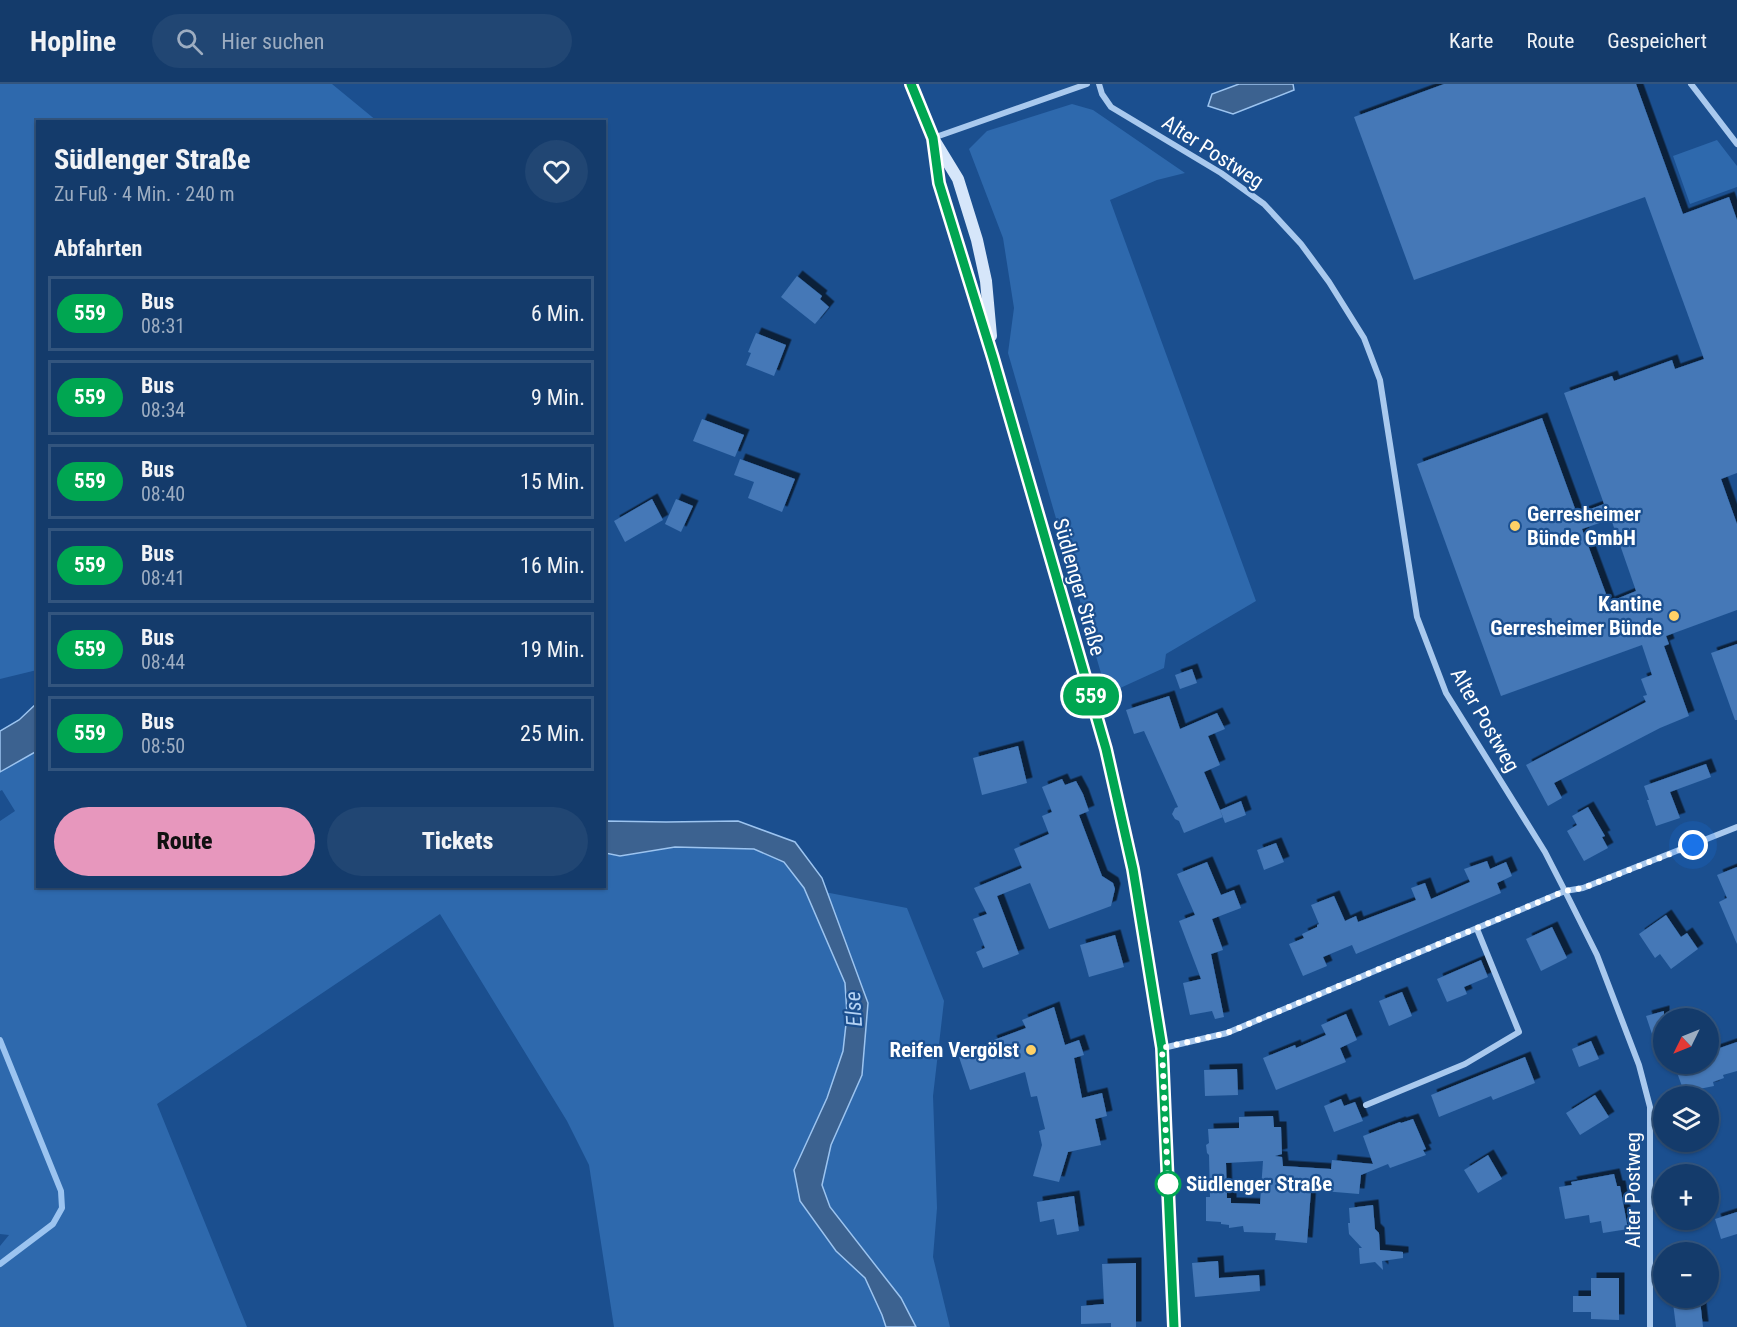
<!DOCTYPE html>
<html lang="de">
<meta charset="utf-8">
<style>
body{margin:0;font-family:"Roboto Condensed",sans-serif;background:#214673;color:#f1f3f6;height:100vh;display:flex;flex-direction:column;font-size:22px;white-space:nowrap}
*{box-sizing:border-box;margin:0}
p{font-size:20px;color:#9dadc1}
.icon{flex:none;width:33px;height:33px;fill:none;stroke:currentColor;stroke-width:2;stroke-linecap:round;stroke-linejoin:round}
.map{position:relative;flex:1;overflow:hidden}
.drawer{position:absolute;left:36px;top:36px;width:570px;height:768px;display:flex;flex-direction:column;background:#143b6b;border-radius:0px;box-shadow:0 2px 4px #0004,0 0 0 2px #33557e}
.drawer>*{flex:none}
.badge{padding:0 12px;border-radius:20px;font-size:21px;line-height:39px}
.needle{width:39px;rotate:227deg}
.buttons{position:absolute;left:1653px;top:924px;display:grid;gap:12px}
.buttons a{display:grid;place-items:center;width:66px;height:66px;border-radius:50%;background:#143b6b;box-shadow:0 2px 4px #0004,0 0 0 2px #33557e;font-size:30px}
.you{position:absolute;width:30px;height:30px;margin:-15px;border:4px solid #fff;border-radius:50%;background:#1a73e8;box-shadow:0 0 0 9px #1a73e833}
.map>.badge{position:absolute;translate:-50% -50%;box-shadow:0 0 0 3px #fff}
h2{padding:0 18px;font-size:22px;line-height:54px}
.round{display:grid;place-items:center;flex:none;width:63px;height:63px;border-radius:32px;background:#214673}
.overview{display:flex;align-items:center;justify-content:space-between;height:102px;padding:0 18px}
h1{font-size:28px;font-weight:800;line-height:45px}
.primary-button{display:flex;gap:12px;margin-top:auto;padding:12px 18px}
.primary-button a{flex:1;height:69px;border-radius:36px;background:#e797bd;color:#111;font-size:24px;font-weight:800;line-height:69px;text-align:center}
.primary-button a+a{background:#214673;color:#f1f3f6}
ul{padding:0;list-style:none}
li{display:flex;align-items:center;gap:18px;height:75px;margin:0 12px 9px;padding:0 6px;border:3px solid #33557e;border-radius:0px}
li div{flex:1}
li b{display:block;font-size:22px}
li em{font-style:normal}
li .badge{min-width:66px;font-weight:700;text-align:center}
header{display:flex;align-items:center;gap:36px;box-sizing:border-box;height:84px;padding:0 30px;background:#143b6b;border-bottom:2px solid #33557e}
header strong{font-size:28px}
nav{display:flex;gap:33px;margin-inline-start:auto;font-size:21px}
.search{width:420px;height:54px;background:#214673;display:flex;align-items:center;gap:15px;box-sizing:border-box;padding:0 21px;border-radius:33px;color:#9dadc1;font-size:22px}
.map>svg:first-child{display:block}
.green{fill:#2e69ad}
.water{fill:#3c6290;stroke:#9cc4f0;stroke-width:1.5}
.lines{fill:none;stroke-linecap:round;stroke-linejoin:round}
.stream{stroke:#9cc4f0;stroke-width:6}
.building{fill:#4478b7;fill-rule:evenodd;filter:url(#shadow)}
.minor{stroke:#a9c9ee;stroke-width:6}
.secondary{stroke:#d6e6fa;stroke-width:12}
.line-casing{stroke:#fff;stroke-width:14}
.line{stroke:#00a651;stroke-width:9}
.walk{stroke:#fff;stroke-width:6;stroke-dasharray:0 10.8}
.poi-dot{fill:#ffd166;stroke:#1b4f8f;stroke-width:2}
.stop-dot{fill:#fff;stroke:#00a651;stroke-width:3}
.labels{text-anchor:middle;stroke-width:4.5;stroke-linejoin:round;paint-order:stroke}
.street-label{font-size:21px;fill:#fff;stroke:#1b4f8f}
.poi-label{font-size:21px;font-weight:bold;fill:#fff;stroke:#1b4f8f;text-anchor:end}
.stop-label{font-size:21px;font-weight:bold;fill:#fff;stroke:#1b4f8f;text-anchor:start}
.water-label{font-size:22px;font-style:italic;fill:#b5d3f5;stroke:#1b4f8f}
</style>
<header>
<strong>Hopline</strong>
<div class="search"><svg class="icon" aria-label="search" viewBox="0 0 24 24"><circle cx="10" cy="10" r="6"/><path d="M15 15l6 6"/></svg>Hier suchen</div>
<nav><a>Karte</a><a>Route</a><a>Gespeichert</a></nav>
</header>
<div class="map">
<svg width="1737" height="1243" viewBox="0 0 1737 1243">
<defs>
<filter id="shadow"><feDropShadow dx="5.5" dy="-5.5" stdDeviation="0" flood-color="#0009"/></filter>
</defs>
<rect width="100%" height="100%" fill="#1b4f8f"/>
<!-- green -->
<path class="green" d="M 0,0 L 332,0 L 377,37 L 38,38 L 37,586 L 0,595 Z
M 1072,20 L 1093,26 L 1185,89 L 1157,96 L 1110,116 L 1256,517 L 1166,570 L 1164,584 L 1107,610 L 1008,269 L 1014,224 L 1003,154 L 969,65 L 987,47 Z
M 1717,56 L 1737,82 L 1737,103 L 1690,120 L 1673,72 Z
M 37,667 L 38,802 L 604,802 L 605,769 L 620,772 L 675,763 L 754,765 L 784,778 L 804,804 L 907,824 L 944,917 L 933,1012 L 937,1124 L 933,1173 L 950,1243 L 614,1243 L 589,1081 L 567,1037 L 440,830 L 157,1020 L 247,1243 L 0,1243 L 0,1162 L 9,1151 L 0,1150 L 0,737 L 15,727 L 2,706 L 0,707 L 0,688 Z"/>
<!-- water -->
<path class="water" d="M 1239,0 L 1293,0 L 1294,6 L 1233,30 L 1208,22 L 1212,10 Z
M 37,619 L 37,667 L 0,688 L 0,647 L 19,636 Z
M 605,737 L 666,738 L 738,737 L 795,758 L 822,794 L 868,919 L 862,991 L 831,1061 L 822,1101 L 830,1123 L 901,1214 L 916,1243 L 886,1243 L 882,1231 L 865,1194 L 836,1167 L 800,1117 L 794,1086 L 827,1014 L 843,967 L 847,931 L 845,899 L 804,804 L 784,778 L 754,765 L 675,763 L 620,772 L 605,769 Z"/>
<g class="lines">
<!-- stream -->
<path class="stream" d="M 0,956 L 61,1107 L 62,1124 L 53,1140 L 0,1180"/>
</g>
<!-- building -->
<path class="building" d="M 1444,0 L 1636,0 L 1683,130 L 1729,113 L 1737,136 L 1737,389 L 1721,395 L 1737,440 L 1737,526 L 1666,552 L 1669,560 L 1664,562 L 1689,632 L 1660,644 L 1554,699 L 1562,714 L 1548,722 L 1526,681 L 1646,618 L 1643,612 L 1647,611 L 1641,595 L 1652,591 L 1642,561 L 1501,612 L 1417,380 L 1542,334 L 1577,430 L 1604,420 L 1564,309 L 1612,292 L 1614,297 L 1672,276 L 1675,285 L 1704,275 L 1645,113 L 1414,196 L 1354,33 ZM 1611,435 L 1636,507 L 1609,518 L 1582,445 Z
M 797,192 L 822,212 L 820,215 L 829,223 L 815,240 L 781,213 Z
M 756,249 L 786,261 L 774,292 L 746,281 L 751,269 L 748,268 Z
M 702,335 L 744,351 L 735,373 L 693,357 Z
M 740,375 L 795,395 L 782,428 L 748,414 L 754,398 L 734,391 Z
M 652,415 L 663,436 L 625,458 L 614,437 Z
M 676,415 L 693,422 L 681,448 L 665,440 Z
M 1737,560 L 1737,636 L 1735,636 L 1711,569 Z
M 1192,585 L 1197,599 L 1180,605 L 1175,591 Z
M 1169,612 L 1180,645 L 1217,629 L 1225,645 L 1208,652 L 1220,681 L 1204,688 L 1223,733 L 1184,749 L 1179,737 L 1175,735 L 1172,730 L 1175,724 L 1178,723 L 1144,647 L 1134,650 L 1126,626 Z
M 1018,662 L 1027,699 L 982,711 L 973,674 Z
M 1706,680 L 1711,693 L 1670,708 L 1680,734 L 1656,742 L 1647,716 L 1649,716 L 1644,702 Z
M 1062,695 L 1065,701 L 1076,697 L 1083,710 L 1089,727 L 1079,731 L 1102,792 L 1113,799 L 1115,805 L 1111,822 L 1049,845 L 1030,799 L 997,812 L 1019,870 L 983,884 L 976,868 L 985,864 L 973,835 L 987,830 L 974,804 L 1022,784 L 1014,765 L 1049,750 L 1042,732 L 1052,728 L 1042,703 Z
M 1241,717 L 1246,731 L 1225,739 L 1220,726 Z
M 1588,723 L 1605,752 L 1602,753 L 1608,764 L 1584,777 L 1567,747 L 1577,741 L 1572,732 Z
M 1276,759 L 1284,778 L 1264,786 L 1257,766 Z
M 1487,777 L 1490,785 L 1506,778 L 1512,792 L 1497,799 L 1501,809 L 1356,870 L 1352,861 L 1323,873 L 1327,882 L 1303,892 L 1289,860 L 1304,854 L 1302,850 L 1317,843 L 1317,841 L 1319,840 L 1311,821 L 1334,812 L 1345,837 L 1356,832 L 1358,838 L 1416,816 L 1411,804 L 1425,799 L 1431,815 L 1470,798 L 1464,785 Z
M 1207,778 L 1221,811 L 1234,806 L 1241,824 L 1212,835 L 1223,866 L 1211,870 L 1224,933 L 1215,935 L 1212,927 L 1190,931 L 1183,899 L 1201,895 L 1179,837 L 1195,831 L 1177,790 Z
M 1737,783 L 1737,860 L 1719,818 L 1727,814 L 1717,791 Z
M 1666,831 L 1681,853 L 1687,849 L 1698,865 L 1671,885 L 1660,870 L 1655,874 L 1639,850 Z
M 1552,843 L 1567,874 L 1541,887 L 1526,855 Z
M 1115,851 L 1124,883 L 1089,893 L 1080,861 Z
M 1481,876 L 1488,893 L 1464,903 L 1467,910 L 1447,918 L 1437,895 Z
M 1402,908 L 1412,932 L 1389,942 L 1379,917 Z
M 1054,923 L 1065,961 L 1079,956 L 1084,971 L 1074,974 L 1082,1014 L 1102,1009 L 1107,1032 L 1095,1035 L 1101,1061 L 1068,1068 L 1059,1098 L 1033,1092 L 1042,1061 L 1039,1047 L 1045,1045 L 1037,1012 L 1031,1013 L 1025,988 L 970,1006 L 959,973 L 993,961 L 991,957 L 1026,944 L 1022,936 Z
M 1664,927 L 1664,977 L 1661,977 L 1646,932 Z
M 1346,930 L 1357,956 L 1340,964 L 1346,978 L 1276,1006 L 1263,974 L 1295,961 L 1296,964 L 1326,951 L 1321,941 Z
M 1591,957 L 1599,975 L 1579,983 L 1572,965 Z
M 1737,958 L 1737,987 L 1723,991 L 1724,994 L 1713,998 L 1714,1002 L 1684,1008 L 1674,980 L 1708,980 L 1708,968 Z
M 1525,973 L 1535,999 L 1493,1016 L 1491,1012 L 1439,1033 L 1431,1011 Z
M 1237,985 L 1238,1011 L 1205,1012 L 1204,986 Z
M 1595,1011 L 1609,1033 L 1580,1051 L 1566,1029 Z
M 1341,1015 L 1344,1022 L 1355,1018 L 1363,1037 L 1334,1048 L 1324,1022 Z
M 1273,1032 L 1274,1043 L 1281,1043 L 1282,1070 L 1275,1072 L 1282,1073 L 1283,1082 L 1331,1085 L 1332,1076 L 1373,1080 L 1363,1052 L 1400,1038 L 1401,1039 L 1413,1035 L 1426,1065 L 1423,1066 L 1426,1071 L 1390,1084 L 1388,1080 L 1361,1091 L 1359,1110 L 1311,1106 L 1307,1159 L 1275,1156 L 1276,1149 L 1244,1148 L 1243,1142 L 1229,1144 L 1229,1141 L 1221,1140 L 1221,1138 L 1206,1137 L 1206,1113 L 1210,1113 L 1209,1071 L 1207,1069 L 1206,1061 L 1209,1059 L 1208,1045 L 1239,1044 L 1239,1033 ZM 1263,1077 L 1260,1120 L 1231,1119 L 1231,1114 L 1227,1114 L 1226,1079 Z
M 1488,1071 L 1502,1095 L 1478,1109 L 1464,1086 Z
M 1614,1090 L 1617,1102 L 1620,1102 L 1628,1145 L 1603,1149 L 1601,1137 L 1590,1139 L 1589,1131 L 1565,1135 L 1559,1103 L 1572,1101 L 1571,1098 Z
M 1074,1112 L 1079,1147 L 1057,1151 L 1054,1135 L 1040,1138 L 1037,1118 Z
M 1373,1121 L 1375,1145 L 1379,1149 L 1380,1166 L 1403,1168 L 1403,1174 L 1382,1177 L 1383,1186 L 1375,1178 L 1360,1180 L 1359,1164 L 1362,1164 L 1349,1150 L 1348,1139 L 1350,1139 L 1349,1124 Z
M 1737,1128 L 1737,1150 L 1721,1155 L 1715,1135 Z
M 1218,1177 L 1219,1194 L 1259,1191 L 1260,1207 L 1195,1213 L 1192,1179 Z
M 1136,1179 L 1136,1243 L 1111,1243 L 1111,1239 L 1081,1240 L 1081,1222 L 1104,1220 L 1102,1180 Z
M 1591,1194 L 1619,1194 L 1619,1236 L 1591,1235 L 1591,1228 L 1573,1228 L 1573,1212 L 1591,1212 Z
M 1700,1216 L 1703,1243 L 1676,1243 L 1673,1219 Z"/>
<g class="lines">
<!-- minor -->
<path class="minor" d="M 1099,0 L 1102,10 L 1111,23 L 1221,89 L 1264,120 L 1301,160 L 1329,198 L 1364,254 L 1380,296 L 1417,533 L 1446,609 L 1545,768 L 1565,807 L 1597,871 L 1639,981 L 1650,1023 L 1650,1243
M 1691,0 L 1737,60
M 933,54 L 1087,0
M 1163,964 L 1227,949 L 1565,807 L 1583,804 L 1737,743
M 1366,1021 L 1465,980 L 1519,948 L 1477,845"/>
<!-- secondary -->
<path class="secondary" d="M 911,0 L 933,54 L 958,95 L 977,156 L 986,197 L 991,252
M 933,54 L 939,99 L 993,275 L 1106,665 L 1133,785 L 1162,964 L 1174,1243"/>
</g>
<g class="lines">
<!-- line casing -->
<g class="line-casing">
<path id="line" d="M 911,0 L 933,54 L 939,99 L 993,274 L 1106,665 L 1133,785 L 1162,964 L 1174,1243"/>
</g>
<!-- line -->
<use href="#line" class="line"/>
<!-- walk -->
<path class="walk" d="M 1168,1100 L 1162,964 L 1227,949 L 1565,807 L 1583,804 L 1693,761"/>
</g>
<!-- markers -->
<g class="poi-dot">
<circle cx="1515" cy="442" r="6"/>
<circle cx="1674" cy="532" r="6"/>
<circle cx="1031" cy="966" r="6"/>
</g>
<circle class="stop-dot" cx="1168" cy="1100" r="12"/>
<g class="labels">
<!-- street labels -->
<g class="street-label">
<text transform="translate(1213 68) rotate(33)" y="7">Alter Postweg</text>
<text transform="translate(1079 503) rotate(74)" y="7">Südlenger Straße</text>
<text transform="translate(1485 636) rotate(60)" y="7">Alter Postweg</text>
<text transform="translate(1633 1106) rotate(-90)" y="7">Alter Postweg</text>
</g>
<!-- poi labels -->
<g class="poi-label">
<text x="1527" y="437" text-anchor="start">Gerresheimer<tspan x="1527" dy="24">Bünde GmbH</tspan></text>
<text x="1662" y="527">Kantine<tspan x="1662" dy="24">Gerresheimer Bünde</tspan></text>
<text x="1019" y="973">Reifen Vergölst</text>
</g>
<!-- stop labels -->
<g class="stop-label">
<text x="1186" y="1107">Südlenger Straße</text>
</g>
<!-- water labels -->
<g class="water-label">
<text transform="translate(853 925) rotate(-93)" y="8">Else</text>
</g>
</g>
</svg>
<div class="buttons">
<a><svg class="needle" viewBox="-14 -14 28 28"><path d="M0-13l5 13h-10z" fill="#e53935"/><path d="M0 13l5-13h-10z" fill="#9dadc1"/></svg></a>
<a><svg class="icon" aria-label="layers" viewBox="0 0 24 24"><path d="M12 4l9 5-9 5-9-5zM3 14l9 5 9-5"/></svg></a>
<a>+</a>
<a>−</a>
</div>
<div class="you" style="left:1693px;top:761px"></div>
<b class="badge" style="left:1091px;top:612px;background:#00a651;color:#fff">559</b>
<section class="drawer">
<div class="overview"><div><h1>Südlenger Straße</h1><p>Zu Fuß · 4 Min. · 240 m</p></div><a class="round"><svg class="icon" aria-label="heart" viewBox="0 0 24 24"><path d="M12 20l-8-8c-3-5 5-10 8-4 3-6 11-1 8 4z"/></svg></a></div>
<h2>Abfahrten</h2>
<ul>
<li><span class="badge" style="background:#00a651;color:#fff">559</span><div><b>Bus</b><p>08:31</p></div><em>6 Min.</em></li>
<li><span class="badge" style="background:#00a651;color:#fff">559</span><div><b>Bus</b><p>08:34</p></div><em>9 Min.</em></li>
<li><span class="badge" style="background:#00a651;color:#fff">559</span><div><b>Bus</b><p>08:40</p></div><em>15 Min.</em></li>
<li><span class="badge" style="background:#00a651;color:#fff">559</span><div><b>Bus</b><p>08:41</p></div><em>16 Min.</em></li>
<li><span class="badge" style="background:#00a651;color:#fff">559</span><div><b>Bus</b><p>08:44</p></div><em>19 Min.</em></li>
<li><span class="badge" style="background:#00a651;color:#fff">559</span><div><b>Bus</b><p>08:50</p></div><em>25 Min.</em></li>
</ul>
<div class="primary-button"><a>Route</a><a>Tickets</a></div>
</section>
</div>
